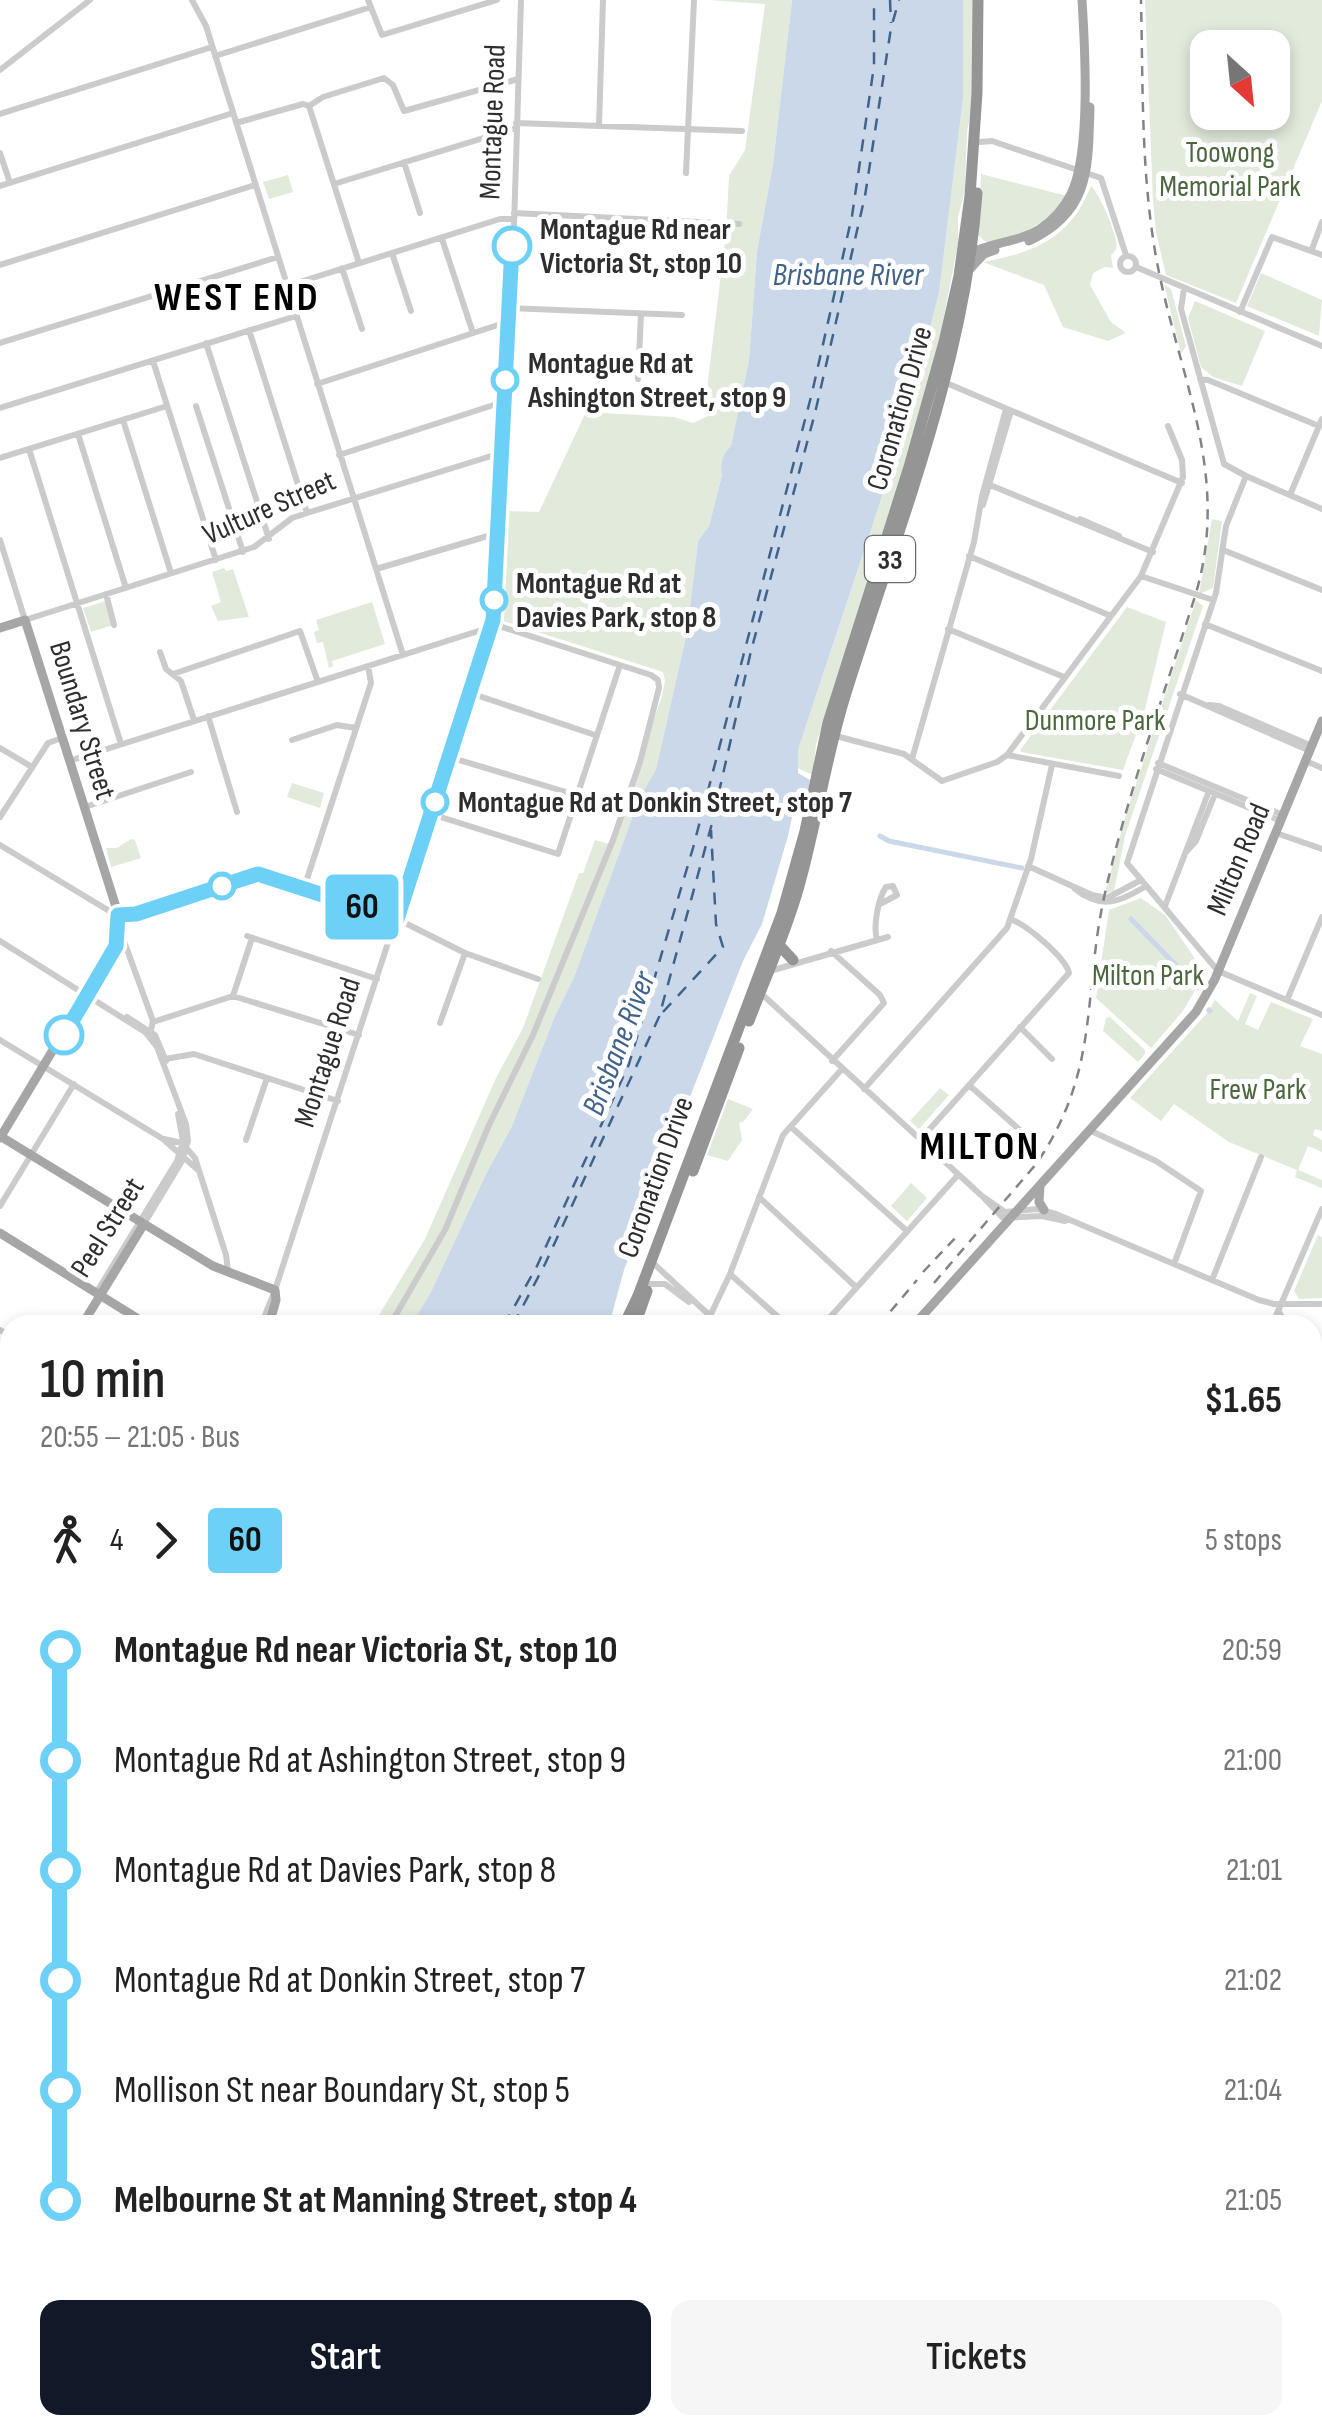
<!DOCTYPE html>
<meta charset="utf-8">
<style>
body{margin:0;font-family:"Sofia Sans Condensed",sans-serif;background:#f6f6f6;color:#222;height:100vh;display:flex;flex-direction:column;font-size:38px;white-space:nowrap}
*{box-sizing:border-box;margin:0}
p{font-size:32px;color:#767676}
.icon{flex:none;width:55px;height:55px;fill:none;stroke:currentColor;stroke-width:2;stroke-linecap:round;stroke-linejoin:round}
.map{position:relative;flex:1;overflow:hidden}
.drawer{position:absolute;left:0px;top:1315px;width:1322px;height:1120px;display:flex;flex-direction:column;background:#fff;border-radius:30px 30px 0 0;box-shadow:0 5px 15px #0003}
.drawer>*{flex:none}
.badge{padding:0 20px;border-radius:8px;font-size:35px;line-height:65px}
.needle{width:65px;rotate:153deg}
.controls{position:absolute;left:1190px;top:30px;display:grid;gap:20px}
.controls a{display:grid;place-items:center;width:100px;height:100px;border-radius:20px;background:#fff;box-shadow:0 5px 15px #0003;font-size:50px}
.map>.badge{position:absolute;translate:-50% -50%;box-shadow:0 0 0 5px #fff}
.legs{display:flex;align-items:center;gap:15px;height:110px;padding:0 40px;font-size:32px}
.legs p{margin-inline-start:auto}
.overview{display:flex;align-items:center;justify-content:space-between;height:170px;padding:0 40px}
h1{font-size:55px;font-weight:600;line-height:75px}
.button{display:flex;gap:20px;margin-top:auto;padding:20px 40px}
.button a{flex:1;height:115px;border-radius:20px;background:#111827;color:#fff;font-size:40px;font-weight:600;line-height:115px;text-align:center}
.button a+a{background:#f6f6f6;color:#222}
ul{padding:0 40px;list-style:none}
li{display:flex;align-items:center;gap:35px;height:110px;font-size:38px}
li i{display:grid;place-items:center;width:15px;height:100%;margin:0 12px;background:currentColor}
li i::after{content:'';width:25px;height:25px;margin:-12px;border:8px solid;border-radius:50%;background:#fff}
li p{margin-inline-start:auto}
li:first-child i{background:linear-gradient(#0000 50%,currentColor 0)}
li:last-child i{background:linear-gradient(currentColor 50%,#0000 0)}
.map>svg:first-child{display:block}
.green{fill:#e2eadc;fill-rule:evenodd}
.water{fill:#cad8e9}
.lines{fill:none;stroke-linecap:round;stroke-linejoin:round}
.canal{stroke:#cad8e9;stroke-width:5}
.ferry{stroke:#41638b;stroke-width:2.5;stroke-dasharray:12 10;stroke-linecap:butt}
.minor-tunnel{stroke:#d5d5d5;stroke-width:6;stroke-dasharray:6 3;stroke-linecap:butt}
.highway-tunnel{stroke:#d5d5d5;stroke-width:11;stroke-dasharray:11 5.5;stroke-linecap:butt}
.minor{stroke:#cbcbcb;stroke-width:6}
.major{stroke:#a6a6a6;stroke-width:9}
.highway{stroke:#959595;stroke-width:11}
.rail{stroke:#838383;stroke-width:2.5;stroke-dasharray:10 8;stroke-linecap:butt}
.line-1-casing{stroke:#fff;stroke-width:22}
.line-1{stroke:#6dd0f6;stroke-width:15}
.stop-1-dot{fill:#fff;stroke:#6dd0f6;stroke-width:5}
.labels{text-anchor:middle;stroke-width:10;stroke-linejoin:round;paint-order:stroke}
.shield{fill:#fff;stroke:#6d6d6d;stroke-width:2.5}
.shield-label{font-size:28px;font-weight:bold;fill:#2e2e2e}
.street-label{font-size:30px;fill:#2e2e2e;stroke:#fff}
.park-label{font-size:30px;fill:#4b673e;stroke:#fff}
.stop-label{font-size:30px;font-weight:bold;fill:#2e2e2e;stroke:#fff;text-anchor:start}
.water-label{font-size:32px;font-style:italic;fill:#41638b;stroke:#fff}
.district-label{font-size:40px;font-weight:bold;letter-spacing:2.5px;fill:#000;stroke:#fff}
</style>
<div class="map">
<svg width="1322" height="2435" viewBox="0 0 1322 2435">
<rect width="100%" height="100%" fill="#fff"/>
<!-- green -->
<path class="green" d="M 709,0 L 792,0 L 773,164 L 757,251 L 749,360 L 731,446 C 723,453 719,464 722,475 L 709,526 L 698,541 L 687,632 L 656,771 L 639,799 L 574,977 L 554,1018 L 512,1126 L 486,1174 L 431,1292 L 411,1325 L 373,1325 L 425,1239 L 496,1078 L 523,1028 L 579,873 L 583,873 L 595,840 L 609,844 L 661,699 L 665,681 L 663,672 L 500,620 L 506,511 L 539,512 L 586,412 L 674,417 L 693,423 L 708,416 L 708,380 L 726,233 L 729,176 L 745,150 L 765,4 Z
M 963,0 L 974,0 L 974,95 L 967,132 L 965,190 L 958,217 L 958,244 L 937,352 L 871,579 L 816,744 L 813,775 L 797,768 L 798,750 L 904,430 L 939,293 L 963,99 Z
M 1145,0 L 1322,0 L 1322,101 L 1236,303 L 1166,275 L 1156,232 L 1153,201 ZM 1208,48 L 1272,48 L 1272,112 L 1208,112 Z
M 981,174 L 1067,196 C 1047,223 1019,240 986,242 L 978,235 Z
M 288,175 L 293,192 L 269,199 L 263,182 Z
M 1091,186 C 1098,191 1120,239 1116,249 C 1115,251 1113,253 1111,255 L 1113,268 L 1105,267 L 1093,273 L 1090,285 L 1111,322 L 1126,333 L 1108,341 L 1063,327 L 1044,285 L 983,262 C 1035,252 1070,239 1091,186 Z
M 1261,273 L 1322,300 L 1319,336 L 1247,306 Z
M 1164,284 L 1171,289 L 1186,346 L 1181,354 Z
M 1195,301 L 1265,331 L 1242,386 L 1213,377 L 1201,367 L 1188,318 Z
M 1212,519 L 1222,521 L 1213,588 L 1199,594 Z
M 224,568 L 226,571 L 233,569 L 249,617 L 218,621 L 211,606 L 221,602 L 212,572 Z
M 1196,600 L 1203,606 L 1125,836 L 1114,891 L 1105,894 L 1124,821 Z
M 106,601 L 113,625 L 91,632 L 83,608 Z
M 372,602 L 385,644 L 332,661 L 333,666 L 329,668 L 323,642 L 317,643 L 314,632 L 319,630 L 316,620 Z
M 1127,607 L 1166,622 L 1144,713 L 1123,770 L 1021,752 L 1021,749 Z
M 292,783 L 324,793 L 320,808 L 287,797 Z
M 131,839 L 135,840 L 141,858 L 111,867 L 106,848 L 117,848 Z
M 1141,898 L 1165,915 L 1205,973 L 1183,1011 L 1151,1048 L 1096,998 L 1109,910 Z
M 1250,993 L 1257,996 L 1245,1024 L 1258,1030 L 1271,1002 L 1313,1019 L 1300,1046 L 1322,1054 L 1322,1131 L 1315,1129 L 1313,1135 L 1322,1140 L 1322,1152 L 1308,1146 L 1298,1170 L 1322,1180 L 1322,1188 L 1295,1177 L 1297,1170 L 1229,1142 L 1174,1104 L 1161,1121 L 1130,1098 L 1207,1013 L 1215,1000 L 1238,1021 Z
M 1110,1017 L 1145,1050 L 1145,1054 L 1138,1062 L 1103,1031 L 1106,1018 Z
M 940,1088 L 949,1095 L 919,1129 L 910,1121 Z
M 728,1099 L 753,1109 L 744,1121 L 739,1123 L 742,1140 L 728,1161 L 707,1155 Z
M 911,1183 L 927,1198 L 907,1221 L 891,1206 Z
M 1318,1235 L 1322,1237 L 1322,1298 L 1299,1299 L 1294,1291 Z
M 0,2072 L 10,2076 L 10,2117 L 0,2116 Z
M 483,2425 L 570,2425 L 564,2435 L 469,2435 Z"/>
<!-- water -->
<path class="water" d="M 792,0 L 963,0 L 963,99 L 939,293 L 904,430 L 798,750 L 798,773 L 810,780 L 808,793 L 801,791 L 796,799 L 788,836 L 762,924 L 743,961 L 651,1197 L 624,1270 L 609,1325 L 411,1325 L 431,1292 L 486,1174 L 512,1126 L 554,1018 L 574,977 L 639,799 L 656,770 L 687,632 L 698,541 L 709,526 L 722,475 C 719,464 723,453 731,446 L 749,360 L 757,251 L 773,164 Z
M 0,1591 L 10,1593 L 10,1731 L 0,1727 Z"/>
<g class="lines">
<!-- canal -->
<path class="canal" d="M 880,836 L 889,841 L 1022,868
M 1131,919 L 1198,988
M 1209,1010 L 1210,1011"/>
<!-- ferry -->
<path class="ferry" d="M 890,0 L 891,23
M 663,1012 L 723,947 L 716,924 L 711,830
M 504,1325 L 537,1266 L 629,1064 L 693,848 L 812,393 L 852,216 L 874,66 L 874,0
M 513,1325 L 545,1264 L 659,1017 L 711,827 L 751,651 L 815,413 L 865,196 L 891,28 L 899,0
M 0,1657 L 10,1660
M 0,1663 L 10,1666"/>
<!-- minor-tunnel -->
<path class="minor-tunnel" d="M 0,2030 L 10,2040"/>
<!-- highway-tunnel -->
<path class="highway-tunnel" d="M 1312,1714 L 1322,1694
M 1312,1742 L 1322,1722
M 796,2435 L 815,2425
M 813,2435 L 832,2425"/>
<!-- minor -->
<path class="minor" d="M 192,0 L 206,26 L 403,655
M 368,0 L 382,35 L 497,0
M 215,56 L 371,7
M 0,70 L 90,0
M 309,106 L 359,263
M 0,114 L 212,47
M 236,123 L 303,104 L 309,106 L 323,97 L 384,78 L 393,85 L 404,111 L 518,79
M 516,123 L 742,131
M 599,126 L 603,0
M 980,142 L 992,141 L 1101,178 L 1126,255
M 0,153 L 10,183
M 404,162 L 420,213
M 686,173 L 694,0
M 334,184 L 516,128
M 0,186 L 233,113
M 514,213 L 739,224
M 442,239 L 473,333
M 1312,249 L 1322,222
M 392,253 L 411,311
M1120 264a8 8 0 1 1 16 0a8 8 0 1 1-16 0Z
M 0,265 L 255,185
M 1136,267 L 1322,346
M 342,268 L 362,329
M 287,286 L 500,219 L 514,219
M 1184,288 L 1181,309 L 1224,464 L 1246,476 L 1322,509
M 508,308 L 682,315
M 1240,312 L 1272,237 L 1322,255
M 249,330 L 307,513
M 0,343 L 278,257
M 206,343 L 269,539
M 153,361 L 216,560
M 638,379 L 641,314
M 1200,379 L 1208,380 L 1319,426
M 944,382 L 1182,483
M 317,384 L 501,324 L 507,325
M 196,406 L 243,552
M 0,408 L 296,316
M 123,420 L 171,573
M 78,434 L 126,588
M 29,449 L 121,744
M 339,455 L 503,402
M 0,458 L 167,406
M 1246,476 L 1226,526 L 1216,593 L 1127,863 L 1218,971 L 1322,1015
M 990,485 L 1153,552
M 1290,495 L 1322,419
M 983,505 L 1011,411
M 1080,519 L 1119,536
M 0,540 L 25,620 L 254,547 L 292,518 L 307,513 L 501,453
M 1223,550 L 1322,590
M 969,556 L 1111,616
M 376,569 L 498,533
M 1141,576 L 1213,600
M 106,594 L 114,625
M 1205,624 L 1322,671
M 948,629 L 1064,677
M 160,652 L 166,669 L 181,681 L 194,720
M 173,674 L 300,631 L 318,682
M 470,693 L 595,735
M 1180,694 L 1310,751
M 1209,705 L 1219,706 L 1312,746
M 208,716 L 237,812
M 836,736 L 904,754 L 942,781 L 997,762 L 1007,755 L 1141,576 L 1183,477 L 1182,460 L 1168,426
M 292,740 L 337,725 L 356,728
M 0,748 L 32,767
M 1007,755 L 1119,776
M 449,757 L 576,795
M 912,759 L 974,542 L 982,496 L 1006,409
M 69,761 L 491,627 L 502,627 L 651,675 L 658,680 L 659,688 L 640,762 L 613,840 L 533,1035 L 489,1125 L 445,1230 L 390,1325
M 1306,761 L 1322,768
M 1158,763 L 1283,815
M 1156,769 L 1281,821
M 85,807 L 191,772
M 431,814 L 558,854 L 620,665
M 0,817 L 48,743 L 62,738
M 1276,833 L 1322,849
M 0,845 L 116,915 L 134,914 L 263,874 L 391,916 L 465,953 L 538,979
M 1187,851 L 1196,841 L 1215,794
M 1028,866 L 1092,895 L 1107,898 L 1141,880
M 304,888 L 371,683 L 368,666
M 1075,889 C 1101,910 1120,902 1146,886
M 1165,906 L 1209,791
M 247,936 L 377,979
M 877,940 C 873,926 878,899 886,887 L 893,886 L 897,895 L 882,903
M 0,941 L 145,1032 L 157,1047 L 186,1124 L 188,1141 L 182,1161 L 144,1224
M 124,941 L 153,1021 L 151,1030 L 145,1032
M 831,951 L 880,995 L 884,1003 L 832,1061
M 770,971 L 888,937
M 233,996 L 252,938
M 760,996 L 765,997 L 982,1196 L 1005,1212 L 1037,1209 L 1056,1214 L 1259,1300 L 1274,1304 L 1322,1304
M 1287,1000 L 1322,917
M 127,1017 L 155,1035 L 166,1061
M 153,1022 L 233,996 L 359,1035
M 440,1023 L 465,953
M 1020,1027 L 1052,1059
M 0,1040 L 163,1139 L 198,1170
M 165,1059 L 194,1054 L 338,1101
M 969,1085 L 1030,1139
M 864,1089 L 1007,928 L 1031,859 L 1052,765
M 791,1127 L 907,1231
M 1089,1130 L 1156,1161 L 1201,1191 L 1174,1264
M 164,1139 L 182,1143 L 195,1158 L 226,1255 L 228,1271
M 246,1140 L 267,1078
M 920,1140 L 1069,973 C 1066,958 1026,924 1010,919
M 759,1197 L 856,1287
M 983,1197 L 1003,1218 L 1042,1216 L 1065,1221
M 0,1206 L 74,1084
M 652,1262 L 720,1325
M 730,1274 L 787,1325
M 1212,1280 L 1261,1157
M 650,1284 L 665,1284 L 689,1302
M 96,1293 L 177,1161 L 183,1141 L 178,1114
M 1279,1312 L 1286,1325
M 710,1316 L 730,1274 L 783,1135 L 842,1069
M 261,1325 L 275,1290 L 493,620 L 514,226 L 521,0
M 823,1325 L 958,1175
M 1272,1325 L 1322,1209
M 0,1330 L 10,1336
M 1312,1364 L 1322,1370
M 0,1420 L 10,1426
M 0,1430 L 8,1435 L 0,1450
M 10,1449 L 10,1465
M 0,1477 L 10,1484
M 1312,1500 L 1322,1509
M 1312,1526 L 1322,1515
M 1312,1541 L 1322,1550
M 1312,1596 L 1322,1605
M 1312,1616 L 1322,1605
M 1312,1722 L 1322,1711
M 1312,1742 L 1322,1751
M 1312,1819 L 1322,1808
M 0,1884 L 10,1888
M 1312,1897 L 1322,1896
M 1312,1902 L 1322,1902
M 1312,1983 L 1322,1982
M 1312,2059 L 1322,2059
M 0,2065 L 10,2069
M 1312,2102 L 1322,2102
M 0,2123 L 10,2124
M 1312,2142 L 1322,2141
M 0,2172 L 10,2247
M 1312,2232 L 1322,2229
M 1312,2302 L 1322,2299
M 1312,2394 L 1322,2391
M 0,2402 L 11,2435
M 78,2425 L 81,2435
M 157,2425 L 160,2435
M 220,2425 L 223,2435
M 889,2425 L 895,2435
M 900,2425 L 905,2435
M 1045,2425 L 1049,2435
M 1098,2425 L 1101,2435
M 1129,2425 L 1132,2435
M 1177,2425 L 1181,2435
M 1243,2425 L 1246,2435
M 770,2435 L 777,2425
M 978,2435 L 980,2425"/>
<!-- major -->
<path class="major" d="M 1029,241 C 1091,212 1088,168 1090,107
M 967,255 C 989,242 1018,243 1040,229 C 1053,220 1064,208 1071,194 C 1091,153 1085,48 1082,0
M 970,269 L 984,254 L 995,250
M 0,628 L 25,620 L 123,929 L 121,946 L 94,991 L 87,996
M 0,1136 L 213,1266 L 275,1290 L 276,1300 L 269,1325
M 0,1138 L 89,990
M 1040,1186 L 1039,1202 L 1044,1210
M 0,1233 L 148,1325
M 82,1325 L 144,1224
M 914,1325 L 1196,1012 L 1215,979 L 1322,721
M 10,1432 L 10,1436
M 0,1748 L 10,1750
M 1312,1827 L 1322,1828
M 0,1929 L 10,1927
M 0,1937 L 10,1935
M 1312,2331 L 1322,2339
M 1312,2341 L 1322,2349
M 0,2372 L 10,2371
M 230,2435 L 261,2425
M 350,2435 L 354,2425
M 357,2435 L 361,2425"/>
<!-- highway -->
<path class="highway" d="M 780,946 L 793,960
M 749,1021 C 766,976 786,933 799,886 C 817,822 826,756 846,693 C 897,530 965,365 977,193
M 693,1171 L 739,1048
M 624,1325 L 638,1296 L 782,913 L 805,831 L 828,723 L 909,467 L 944,342 L 959,276 L 970,196 L 977,93 L 978,0
M 635,1325 L 647,1291
M 0,1713 L 10,1717
M 0,1724 L 10,1727
M 0,1736 L 10,1743
M 807,2425 L 831,2433
M 845,2425 L 857,2435
M 660,2435 L 665,2425
M 705,2435 L 719,2425"/>
<!-- rail -->
<path class="rail" d="M 923,1272 L 959,1234
M 934,1283 L 1037,1163 C 1101,1068 1082,995 1105,893 C 1128,791 1165,693 1196,593 C 1232,470 1175,370 1155,251 C 1141,168 1143,84 1141,0
M 879,1325 L 917,1280
M 0,1361 L 10,1363
M 0,2014 L 10,2017
M 0,2033 L 10,2034
M 604,2435 L 609,2425"/>
</g>
<g class="lines">
<!-- line-1 casing -->
<g class="line-1-casing">
<path id="line-1" d="M 64,1035 L 116,946 L 118,915 L 136,914 L 258,874 L 397,919 L 493,620 L 512,246"/>
</g>
<!-- line-1 -->
<use href="#line-1" class="line-1"/>
</g>
<!-- markers -->
<g class="stop-1-dot">
<circle cx="512" cy="246" r="18"/>
<circle cx="505" cy="380" r="12"/>
<circle cx="494" cy="600" r="12"/>
<circle cx="435" cy="802" r="12"/>
<circle cx="222" cy="886" r="12"/>
<circle cx="64" cy="1035" r="18"/>
</g>
<g class="labels">
<!-- shield labels -->
<rect class="shield" x="865" y="536" width="50" height="46" rx="8"/>
<g class="shield-label">
<text x="890" y="569">33</text>
</g>
<!-- street labels -->
<g class="street-label">
<text transform="translate(492 122) rotate(-88)" y="10">Montague Road</text>
<text transform="translate(899 408) rotate(-74)" y="10">Coronation Drive</text>
<text transform="translate(269 507) rotate(-24)" y="10">Vulture Street</text>
<text transform="translate(83 720) rotate(73)" y="10">Boundary Street</text>
<text transform="translate(1238 859) rotate(-67)" y="10">Milton Road</text>
<text transform="translate(327 1052) rotate(-72)" y="10">Montague Road</text>
<text transform="translate(655 1177) rotate(-70)" y="10">Coronation Drive</text>
<text transform="translate(107 1227) rotate(-58)" y="10">Peel Street</text>
</g>
<!-- park labels -->
<g class="park-label">
<text x="1230" y="162">Toowong<tspan x="1230" dy="34">Memorial Park</tspan></text>
<text x="1095" y="730">Dunmore Park</text>
<text x="1148" y="985">Milton Park</text>
<text x="1258" y="1099">Frew Park</text>
</g>
<!-- stop labels -->
<g class="stop-label">
<text x="540" y="239">Montague Rd near<tspan x="540" dy="34">Victoria St, stop 10</tspan></text>
<text x="528" y="373">Montague Rd at<tspan x="528" dy="34">Ashington Street, stop 9</tspan></text>
<text x="516" y="593">Montague Rd at<tspan x="516" dy="34">Davies Park, stop 8</tspan></text>
<text x="458" y="812">Montague Rd at Donkin Street, stop 7</text>
</g>
<!-- water labels -->
<g class="water-label">
<text x="848" y="285">Brisbane River</text>
<text transform="translate(618 1043) rotate(-69)" y="11">Brisbane River</text>
</g>
<!-- district labels -->
<g class="district-label">
<text x="237" y="310">WEST END</text>
<text x="980" y="1159">MILTON</text>
</g>
</g>
</svg>
<div class="controls">
<a><svg class="needle" viewBox="-14 -14 28 28"><path d="M0-13l5 13h-10z" fill="#e53935"/><path d="M0 13l5-13h-10z" fill="#767676"/></svg></a>
</div>
<b class="badge" style="left:362px;top:907px;background:#6dd0f6;color:#111">60</b>
<section class="drawer">
<div class="overview"><div><h1>10 min</h1><p>20:55 – 21:05 · Bus</p></div><b>$1.65</b></div>
<div class="legs"><svg class="icon" aria-label="walk" viewBox="0 0 24 24"><circle cx="13" cy="4" r="2"/><path d="M13 8l-2 6 4 7M11 14l-3 7M7 12l3-4h3l4 4"/></svg>4<svg class="icon" aria-label="forward" viewBox="0 0 24 24"><path d="M9 5l7 7-7 7"/></svg><b class="badge" style="background:#6dd0f6;color:#111">60</b><p>5 stops</p></div>
<ul>
<li><i style="color:#6dd0f6"></i><b>Montague Rd near Victoria St, stop 10</b><p>20:59</p></li>
<li><i style="color:#6dd0f6"></i><span>Montague Rd at Ashington Street, stop 9</span><p>21:00</p></li>
<li><i style="color:#6dd0f6"></i><span>Montague Rd at Davies Park, stop 8</span><p>21:01</p></li>
<li><i style="color:#6dd0f6"></i><span>Montague Rd at Donkin Street, stop 7</span><p>21:02</p></li>
<li><i style="color:#6dd0f6"></i><span>Mollison St near Boundary St, stop 5</span><p>21:04</p></li>
<li><i style="color:#6dd0f6"></i><b>Melbourne St at Manning Street, stop 4</b><p>21:05</p></li>
</ul>
<div class="button"><a>Start</a><a>Tickets</a></div>
</section>
</div>
